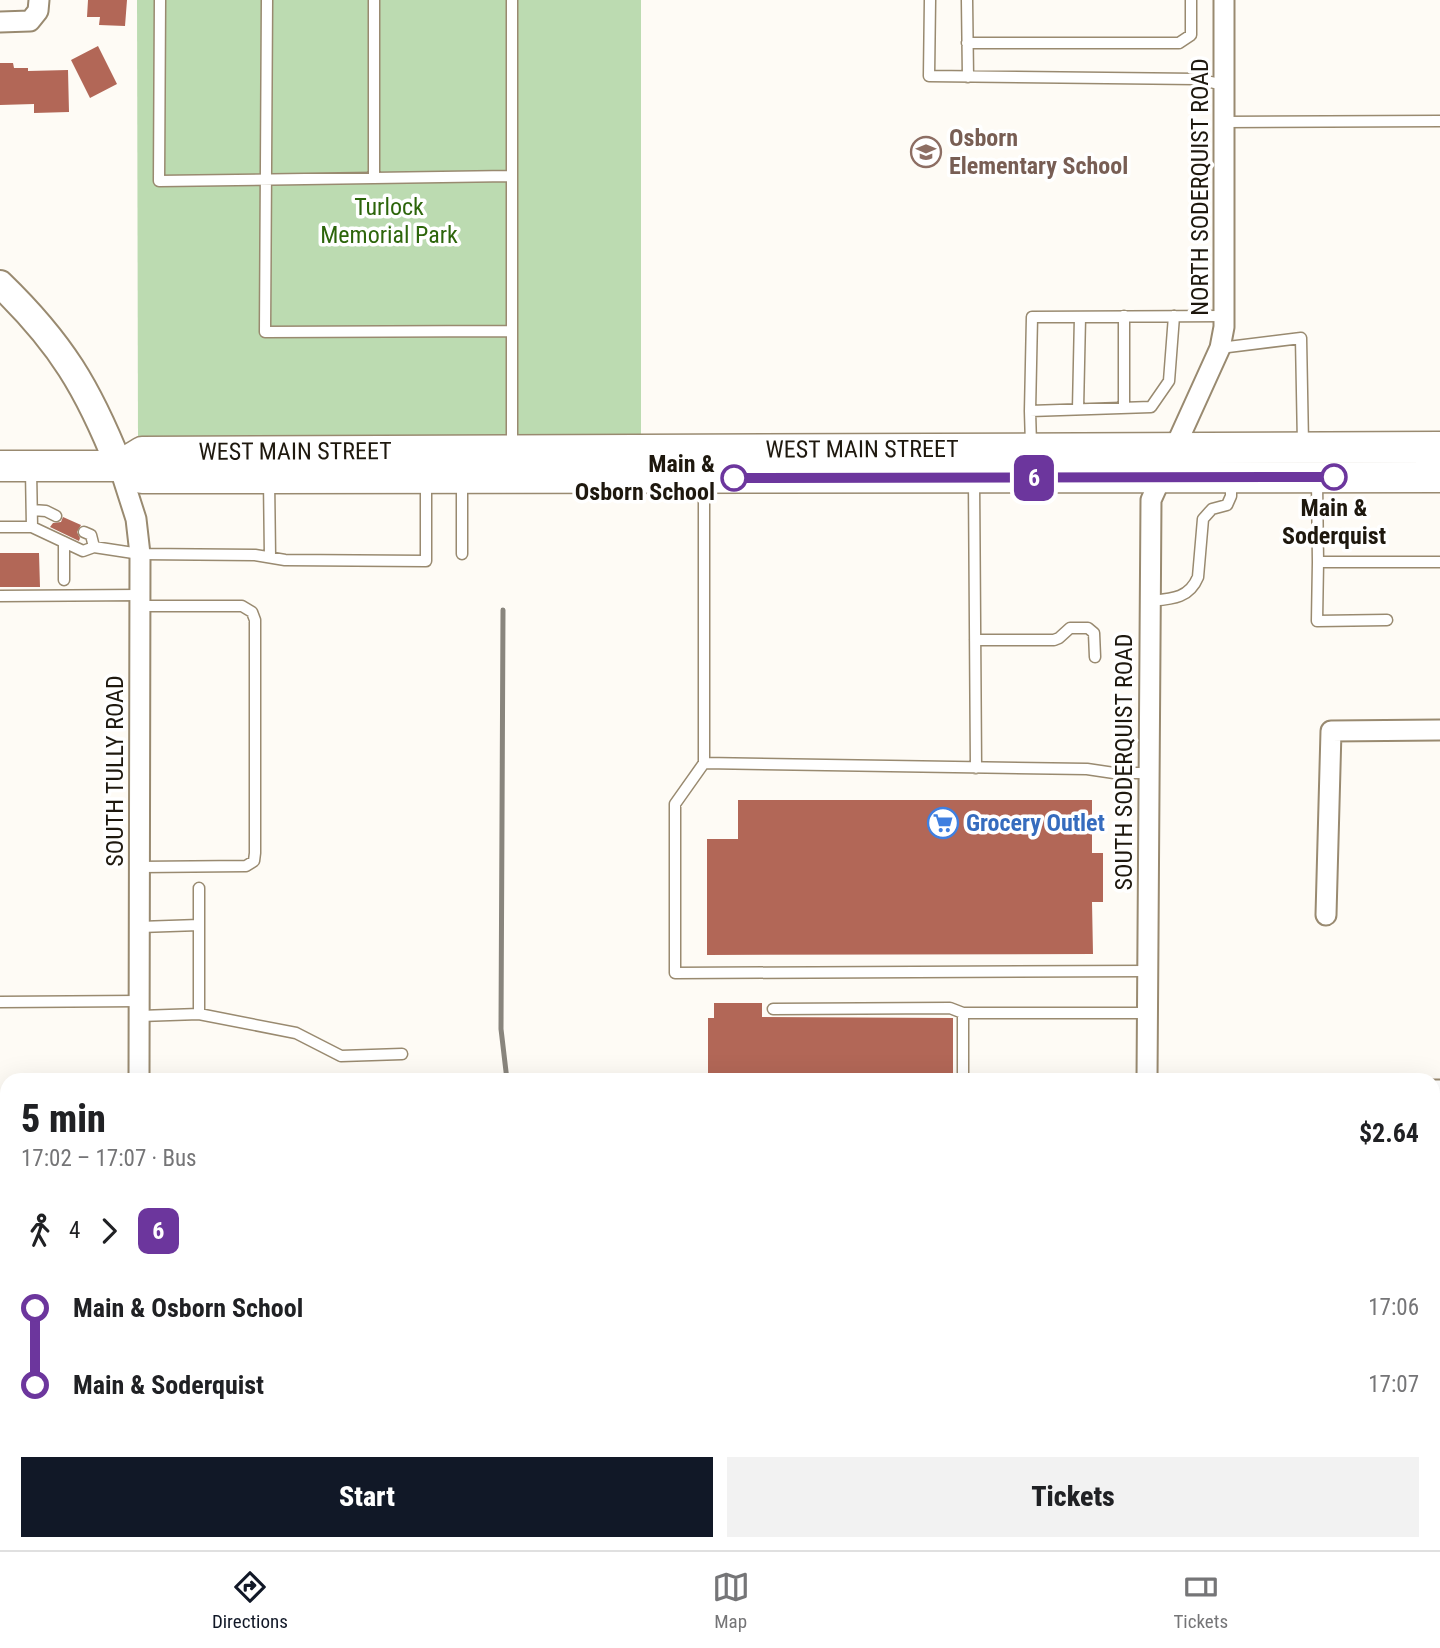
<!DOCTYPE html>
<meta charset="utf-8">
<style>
body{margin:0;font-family:"Roboto Condensed",sans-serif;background:#f2f2f2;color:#202124;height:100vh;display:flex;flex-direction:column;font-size:26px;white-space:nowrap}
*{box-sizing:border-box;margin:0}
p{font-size:23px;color:#757577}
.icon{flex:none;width:38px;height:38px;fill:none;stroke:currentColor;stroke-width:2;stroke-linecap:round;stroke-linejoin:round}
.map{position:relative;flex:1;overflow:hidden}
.details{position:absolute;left:0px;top:1073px;width:1440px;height:478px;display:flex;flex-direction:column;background:#fff;border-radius:21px 21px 0 0;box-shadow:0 7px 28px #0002}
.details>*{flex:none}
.badge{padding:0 14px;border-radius:10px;font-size:24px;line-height:46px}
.map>.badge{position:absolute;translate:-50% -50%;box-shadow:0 0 0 4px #fff}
.legs{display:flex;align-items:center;gap:10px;height:77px;padding:0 21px;font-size:23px}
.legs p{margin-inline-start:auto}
.summary{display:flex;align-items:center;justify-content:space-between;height:119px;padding:0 21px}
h1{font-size:38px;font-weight:800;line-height:52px}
.cta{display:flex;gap:14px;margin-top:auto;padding:14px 21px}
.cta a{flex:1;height:80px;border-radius:0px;background:#111827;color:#fff;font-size:28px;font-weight:800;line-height:80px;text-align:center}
.cta a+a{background:#f2f2f2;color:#202124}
ul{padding:0 21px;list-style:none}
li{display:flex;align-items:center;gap:24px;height:77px;font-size:26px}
li i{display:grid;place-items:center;width:10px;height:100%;margin:0 9px;background:currentColor}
li i::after{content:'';width:18px;height:18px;margin:-9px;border:5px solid;border-radius:50%;background:#fff}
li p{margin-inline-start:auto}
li:first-child i{background:linear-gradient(#0000 50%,currentColor 0)}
li:last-child i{background:linear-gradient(currentColor 50%,#0000 0)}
.menu{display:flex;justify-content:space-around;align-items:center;height:98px;border-top:2px solid #e0e0e0;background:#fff;font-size:19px;color:#757577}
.menu a{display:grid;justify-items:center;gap:4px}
.menu .active{color:#111827}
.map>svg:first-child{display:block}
.green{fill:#bcdbb1}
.building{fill:#b26757}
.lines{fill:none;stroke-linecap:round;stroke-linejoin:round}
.lane-casing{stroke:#998a70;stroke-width:13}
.street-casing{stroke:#998a70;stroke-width:23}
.secondary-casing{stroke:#998a70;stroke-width:30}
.primary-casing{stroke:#998a70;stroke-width:33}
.highway-casing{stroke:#998a70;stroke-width:38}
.lane{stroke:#fff;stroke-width:10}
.street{stroke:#fff;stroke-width:19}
.secondary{stroke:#fff;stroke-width:26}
.primary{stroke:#fff;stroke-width:30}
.highway{stroke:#fff;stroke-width:35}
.rail{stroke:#89857d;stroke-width:5}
.line-1-casing{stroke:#fff;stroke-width:16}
.line-1{stroke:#6c369d;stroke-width:10}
.stop-1-dot{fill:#fff;stroke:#6c369d;stroke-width:3.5}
.labels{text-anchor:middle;stroke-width:7;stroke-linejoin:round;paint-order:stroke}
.education-label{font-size:24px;font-weight:bold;fill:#785e54;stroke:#fff;text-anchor:start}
.street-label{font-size:24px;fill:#1e180e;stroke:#fff}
.park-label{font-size:24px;fill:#2d650b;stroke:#fff}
.stop-label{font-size:24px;font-weight:bold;fill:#1e180e;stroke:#fff;text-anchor:end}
.shop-label{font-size:24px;font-weight:bold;fill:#366cbe;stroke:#fff;text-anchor:start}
</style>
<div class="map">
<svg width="1440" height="1550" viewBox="0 0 1440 1550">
<rect width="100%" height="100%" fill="#fefbf5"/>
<!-- green -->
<path class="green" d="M 137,0 L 641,0 L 641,440 L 138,440 Z"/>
<!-- building -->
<path class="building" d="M 88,0 L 127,0 L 125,26 L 99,25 L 100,17 L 87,17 Z
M 98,46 L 117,84 L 90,98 L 71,60 Z
M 0,63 L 13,63 L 14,68 L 28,68 L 28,71 L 68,70 L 69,112 L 34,113 L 34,104 L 0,105 Z
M 63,517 L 81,525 L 77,532 L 80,538 L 79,541 L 50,527 L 53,523 L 61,522 Z
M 0,553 L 39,553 L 40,587 L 0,587 Z
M 738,800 L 1092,800 L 1092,853 L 1103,853 L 1103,902 L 1092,902 L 1093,954 L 707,955 L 707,839 L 738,839 Z
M 714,1003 L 762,1003 L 762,1017 L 953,1018 L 953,1080 L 708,1080 L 708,1018 L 714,1018 Z"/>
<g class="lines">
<!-- lane casing -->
<g class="lane-casing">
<path id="lane" d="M 160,0 L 159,181 L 512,176
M 267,0 L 265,332 L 512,331
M 374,0 L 374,178
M 512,0 L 512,447
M 930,0 L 929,76 L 1197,79 L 1224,85
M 967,0 L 968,77
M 967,43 L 1179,43 L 1191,35 L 1191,0
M 1224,122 L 1440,121
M 1124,316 L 1124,408
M 1174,316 L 1169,381 L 1151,407 L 1030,411 L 1032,317 L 1225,316
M 1220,348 L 1301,338 L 1303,444
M 1078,409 L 1080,317
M 1030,411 L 1031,445
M 269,479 L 270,557
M 974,479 L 976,768
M 1317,481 L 1318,562 L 1440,562
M 704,482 L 704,763 L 1087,769 L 1114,773 L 1148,773
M 462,483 L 462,554
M 32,510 L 46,511 L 56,516
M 0,527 L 32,527 L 31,470
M 32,527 L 83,551 L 94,547 L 140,554 L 255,555 L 285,560 L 426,561 L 426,483
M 84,532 L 91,535 L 94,547
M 1318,562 L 1317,621 L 1387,620
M 64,580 L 64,542
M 0,596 L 141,595
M 1149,601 C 1171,599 1189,599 1198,577 L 1203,519 L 1212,509 L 1227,505 L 1231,496 L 1231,481
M 975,640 L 1054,640 L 1059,638 L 1070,628 L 1088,628 L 1094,633 L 1095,657
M 704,763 L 675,804 L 675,973 L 1147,971
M 140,867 L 246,866 L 254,861 L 255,853 L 255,620 L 252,612 L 242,606 L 140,606
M 140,927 L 199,925 L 199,888
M 0,1002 L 140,1001
M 773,1009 L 950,1008 L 963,1013
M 199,1014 L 296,1033 L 341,1056 L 402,1054
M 140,1016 L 199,1014 L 199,925
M 963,1080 L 963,1013 L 1147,1013"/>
</g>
<!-- street casing -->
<g class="street-casing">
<path id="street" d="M 0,22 L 30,21 L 38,11 L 39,0
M 119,466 L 136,519 L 140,554 L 139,1080
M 1326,915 L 1331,731 L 1440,730
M 1147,1080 L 1151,500 L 1220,348 L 1224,327 L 1224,0
M 1433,1090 L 1440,1090
M 147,1544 L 148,1550
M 1147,1550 L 1147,1544
M 1432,1550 L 1440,1545"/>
</g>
<!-- secondary casing -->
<g class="secondary-casing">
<path id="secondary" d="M 0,284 C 61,343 88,388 119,466"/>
</g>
<!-- primary casing -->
<g class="primary-casing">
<g id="primary">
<path d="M 0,466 L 119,466 L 142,478 L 157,478 L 1440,477"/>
<path id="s1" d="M 119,466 L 142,452 L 1440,447"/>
</g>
</g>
<!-- highway casing -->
<g class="highway-casing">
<path id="highway" d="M 0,1549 L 0,1550"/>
</g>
<!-- lane -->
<use href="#lane" class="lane"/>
<!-- street -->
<use href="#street" class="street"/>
<!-- secondary -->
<use href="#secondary" class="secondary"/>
<!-- primary -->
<use href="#primary" class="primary"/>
<!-- highway -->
<use href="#highway" class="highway"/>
<!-- rail -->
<path class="rail" d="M 503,610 L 501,1029 L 507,1080
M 0,1477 L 7,1477
M 1433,1485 L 1440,1485"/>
</g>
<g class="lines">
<!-- line-1 casing -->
<g class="line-1-casing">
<path id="line-1" d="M 734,478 L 1334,477"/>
</g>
<!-- line-1 -->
<use href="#line-1" class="line-1"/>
</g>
<!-- icons -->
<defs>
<g id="school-ring" transform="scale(1.575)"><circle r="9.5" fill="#fff" stroke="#8d6e63" stroke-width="1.5"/><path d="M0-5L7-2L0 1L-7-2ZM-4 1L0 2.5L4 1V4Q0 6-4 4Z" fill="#8d6e63"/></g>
<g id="supermarket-ring" transform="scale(1.575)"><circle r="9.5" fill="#fff" stroke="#3f7fe0" stroke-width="1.5"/><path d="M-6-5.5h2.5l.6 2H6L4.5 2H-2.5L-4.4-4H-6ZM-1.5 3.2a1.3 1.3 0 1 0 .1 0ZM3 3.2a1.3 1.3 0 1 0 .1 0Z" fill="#3f7fe0"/></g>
</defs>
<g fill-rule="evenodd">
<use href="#school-ring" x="926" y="152"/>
<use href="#supermarket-ring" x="943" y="823"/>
</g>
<!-- markers -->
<g class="stop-1-dot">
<circle cx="1334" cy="477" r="12"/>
<circle cx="734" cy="478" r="12"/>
</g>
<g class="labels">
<!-- education labels -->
<g class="education-label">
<text x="949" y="146">Osborn<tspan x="949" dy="28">Elementary School</tspan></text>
</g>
<!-- street labels -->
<g class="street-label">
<text transform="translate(1200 187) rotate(-90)" y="8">NORTH SODERQUIST ROAD</text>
<text dy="8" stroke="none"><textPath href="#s1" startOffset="747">WEST MAIN STREET</textPath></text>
<text dy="8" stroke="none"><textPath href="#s1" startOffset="180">WEST MAIN STREET</textPath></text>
<text transform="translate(1124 762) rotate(-90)" y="8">SOUTH SODERQUIST ROAD</text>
<text transform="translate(115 771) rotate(-90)" y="8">SOUTH TULLY ROAD</text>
</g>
<!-- park labels -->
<g class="park-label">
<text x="389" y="215">Turlock<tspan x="389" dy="28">Memorial Park</tspan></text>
</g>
<!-- stop labels -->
<g class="stop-label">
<text x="715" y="472">Main &amp;<tspan x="715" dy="28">Osborn School</tspan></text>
<text x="1334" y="516" text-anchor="middle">Main &amp;<tspan x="1334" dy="28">Soderquist</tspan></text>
</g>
<!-- shop labels -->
<g class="shop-label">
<text x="966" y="831">Grocery Outlet</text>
</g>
</g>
</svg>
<b class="badge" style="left:1034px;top:478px;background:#6c369d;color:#fff">6</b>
<section class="details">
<div class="summary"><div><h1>5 min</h1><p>17:02 – 17:07 · Bus</p></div><b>$2.64</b></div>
<div class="legs"><svg class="icon" aria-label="walk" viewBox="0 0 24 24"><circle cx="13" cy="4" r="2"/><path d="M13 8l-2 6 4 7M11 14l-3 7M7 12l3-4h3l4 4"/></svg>4<svg class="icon" aria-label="forward" viewBox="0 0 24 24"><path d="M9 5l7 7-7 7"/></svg><b class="badge" style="background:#6c369d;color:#fff">6</b></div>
<ul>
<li><i style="color:#6c369d"></i><b>Main &amp; Osborn School</b><p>17:06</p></li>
<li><i style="color:#6c369d"></i><b>Main &amp; Soderquist</b><p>17:07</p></li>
</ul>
<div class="cta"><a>Start</a><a>Tickets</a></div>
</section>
</div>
<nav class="menu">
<a class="active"><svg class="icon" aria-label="directions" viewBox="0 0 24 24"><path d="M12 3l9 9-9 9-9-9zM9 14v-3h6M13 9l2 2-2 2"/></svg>Directions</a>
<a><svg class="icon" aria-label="map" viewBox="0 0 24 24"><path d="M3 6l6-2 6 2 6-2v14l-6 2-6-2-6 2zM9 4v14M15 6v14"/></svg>Map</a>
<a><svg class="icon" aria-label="tickets" viewBox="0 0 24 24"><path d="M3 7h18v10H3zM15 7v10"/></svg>Tickets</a>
</nav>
